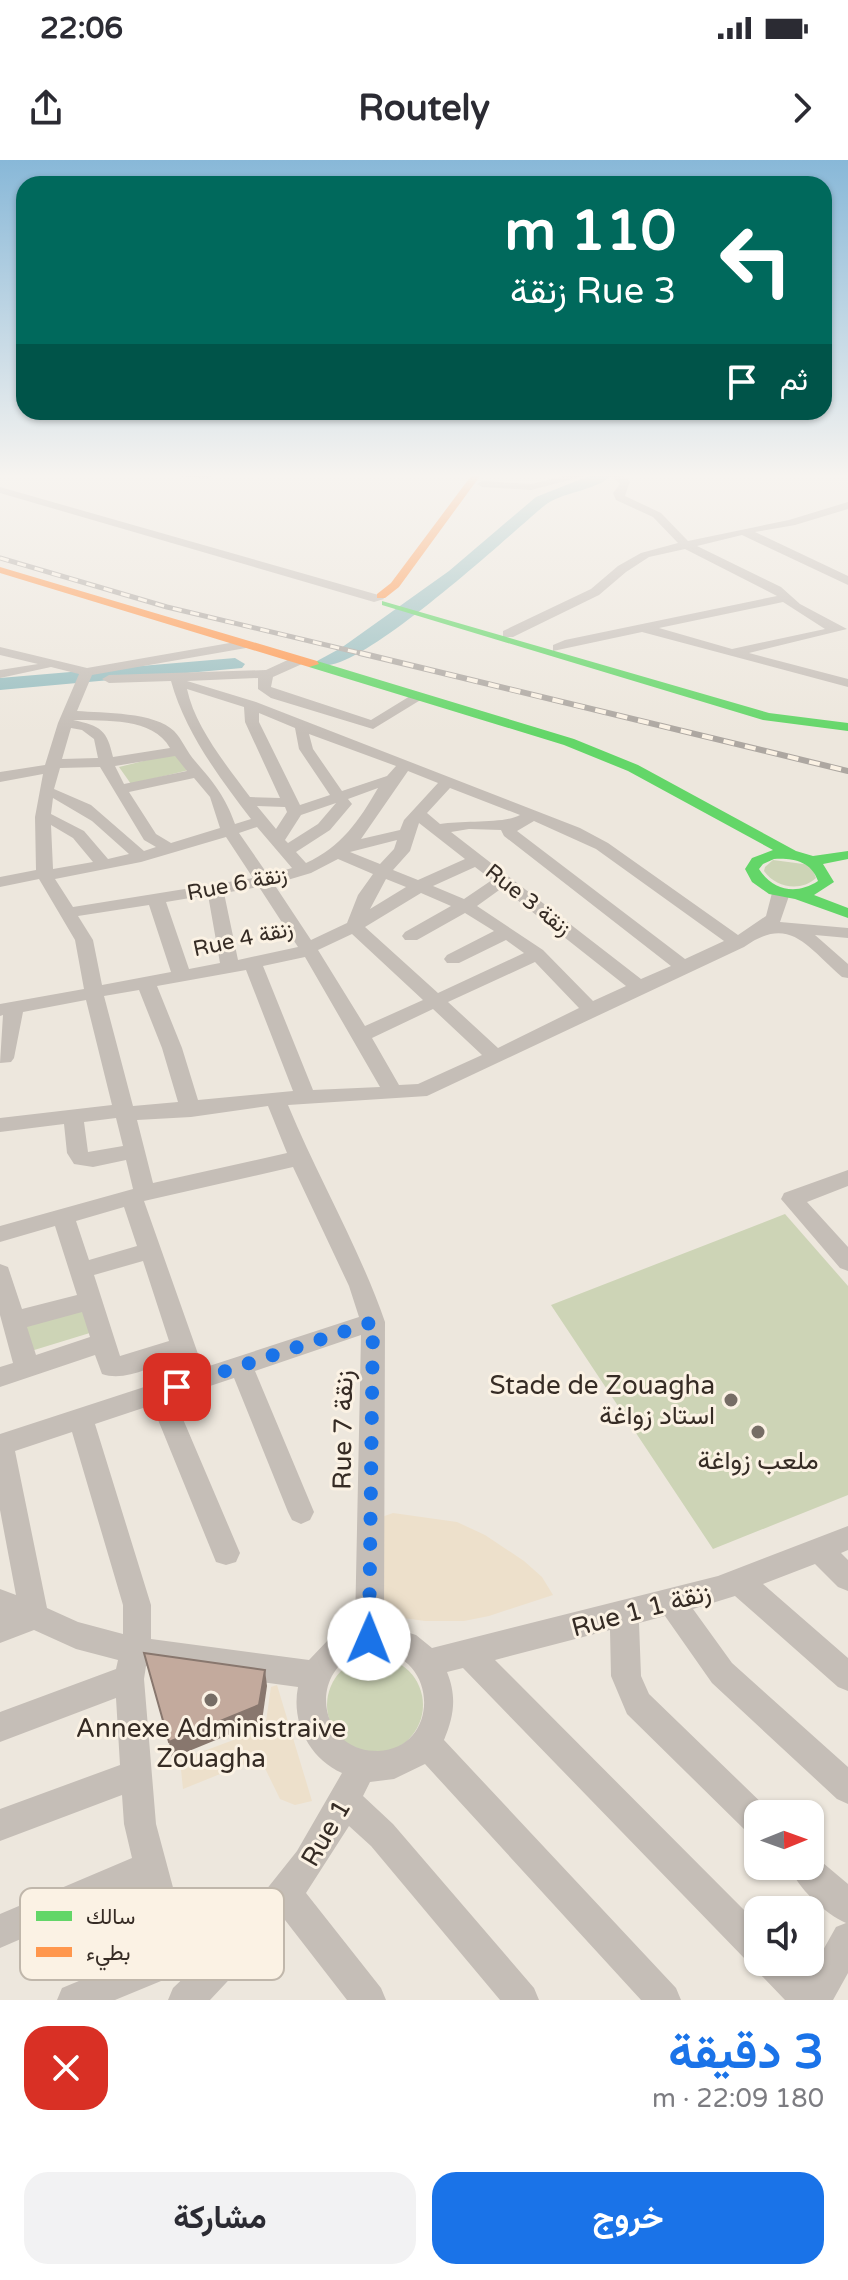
<!DOCTYPE html>
<html lang="ar">
<head>
<meta charset="utf-8">
<style>
	body { margin:0; font-family:"Varela Round",Vazirmatn,sans-serif; background:#f2f2f3; color:#2b2b33; direction:rtl; height:100vh; display:flex; flex-direction:column; font-size:30px; white-space:nowrap }
	* { box-sizing:border-box; margin:0 }
	p { font-size:26px; color:#7c7c81 }
	.icon { flex:none; width:44px; height:44px; fill:none; stroke:currentColor; stroke-width:2; stroke-linecap:round; stroke-linejoin:round }
	.map { position:relative; height:1840px; overflow:hidden; direction:ltr }
	.details { display:flex; flex-direction:column; background:#fff; flex:1 }
	.details>* { flex:none }
	.guide { position:absolute; left:16px; top:16px; width:816px; height:244px; border-radius:24px; box-shadow:0 2px 6px #0004; direction:rtl; background:#00695c; color:#fff; overflow:hidden }
	.needle { width:52px; rotate:89deg }
	.tools { position:absolute; left:744px; top:1640px; display:grid; gap:16px }
	.tools a { display:grid; place-items:center; width:80px; height:80px; border-radius:16px; background:#fff; box-shadow:0 2px 6px #0004; font-size:40px }
	.pin { position:absolute; display:grid; place-items:center; width:68px; height:68px; color:#fff; margin:-34px; border-radius:16px; box-shadow:0 4px 12px #0006 }
	.me { position:absolute; width:88px; margin:-44px; rotate:1deg; stroke-linejoin:round; filter:drop-shadow(0 0 6px #0008) }
	.turn { display:flex; align-items:center; gap:28px; height:168px; padding:0 24px; font-size:36px }
	.turn .icon { width:104px; height:104px; stroke-width:2.5 }
	.turn b { display:block; font-size:56px; line-height:68px }
	.then { display:flex; align-items:center; height:76px; padding:0 24px; background:#0003; gap:16px; font-size:30px }
	.round { display:grid; place-items:center; flex:none; width:84px; height:84px; border-radius:24px; background:#f2f2f3 }
	.head { display:flex; align-items:center; justify-content:space-between; height:136px; padding:0 24px }
	h1 { font-size:48px; font-weight:700; line-height:60px; color:#1a73e8 }
	.cta { display:flex; gap:16px; margin-top:auto; padding:16px 24px }
	.cta a { flex:1; height:92px; border-radius:24px; background:#1a73e8; color:#fff; font-size:32px; font-weight:700; line-height:92px; text-align:center }
	.cta a+a { background:#f2f2f3; color:#2b2b33 }
	.status { display:flex; justify-content:space-between; align-items:center; height:56px; padding:0 40px; background:#fff; direction:ltr }
	.status svg { height:22px; fill:currentColor }
	header { display:flex; justify-content:space-between; align-items:center; height:104px; padding:0 24px; background:#fff; font-size:36px; font-weight:700 }
	.map>svg:first-child { display:block }
	.green { fill:#cdd4b6 }
	.plaza { fill:#ede0cb }
	.lines { fill:none; stroke-linecap:round; stroke-linejoin:round }
	.river { fill:#98bec0; fill-rule:evenodd }
	.street { fill:#c5beb7; fill-rule:evenodd }
	.fast { fill:#63d668; fill-rule:evenodd }
	.slow { fill:#ff974d; fill-rule:evenodd }
	.rail-far1-casing { stroke:#ada7a1; stroke-width:5 }
	.rail-casing { stroke:#ada7a1; stroke-width:6 }
	.rail-far1 { stroke:#fbf2e4; stroke-width:3; stroke-dasharray:9; stroke-linecap:butt }
	.rail { stroke:#fbf2e4; stroke-width:4; stroke-dasharray:11; stroke-linecap:butt }
	.shaded-wall { fill:#88776e }
	.building { fill:#c3aa9d; stroke:#88776e; stroke-width:2 }
	.route { stroke:#1a73e8; stroke-width:14; stroke-dasharray:0 25.2 }
	.poi-dot { fill:#766d65; stroke:#fbf2e4; stroke-width:3 }
	.labels { text-anchor:middle; dominant-baseline:central; stroke-width:6; stroke-linejoin:round; paint-order:stroke }
	.street-label { font-size:22px; fill:#362c25; stroke:#fbf2e4 }
	.near-poi-label { font-size:26px; fill:#362c25; stroke:#fbf2e4 }
	.near-street-label { font-size:26px; fill:#362c25; stroke:#fbf2e4 }
	.key { fill:#fbf2e4; stroke:#c0b7ab; stroke-width:2 }
	.key-label { font-size:22px; fill:#362c25 }
</style>
</head>
<body>
<div class="status"><b>22:06</b><svg viewBox="0 0 49 12"><path d="M0 12V9h3v3zM5 12V6h3v6zM10 12V3h3v9zM15 12V0h3v12zM26 1h20v11H26zM47 4h2v5h-2z"/></svg></div>
<header><svg class="icon" aria-label="forward" viewBox="0 0 24 24"><path d="M9 5l7 7-7 7"/></svg>Routely<svg class="icon" aria-label="share" viewBox="0 0 24 24"><path d="M12 15V3M7 8l5-5 5 5M5 13v7h14v-7"/></svg></header>
<div class="map">
<svg width="848" height="1840" viewBox="0 0 848 1840">
	<rect width="100%" height="100%" fill="#ede7dd"/>
	<!-- green -->
	<path class="green" d="M176 593 189 610 131 624 119 607Z
		M773 700 811 705 816 718C801 732 776 728 764 711L765 707Z
		M785 1054 848 1126V1335L713 1389 551 1145Z
		M83 1135 93 1172 31 1191 21 1153Z
		M327 1545a48 48 0 1 1 96 0a48 48 0 1 1-96 0Z"/>
	<!-- plaza -->
	<path class="plaza" d="M393 1353 457 1362 485 1375 524 1401 542 1417 553 1435 489 1456 464 1461H425L389 1456 378 1446 379 1358Z
		M277 1525 312 1641 295 1645 280 1639 260 1598 183 1629 180 1600 265 1568 271 1527Z"/>
	<g class="lines">
		<!-- river -->
		<path class="river" d="M589 316H611C593 332 563 331 544 346 509 375 359 515 320 505L317 501 341 488 449 411 536 337Z
			M235 498 245 504 242 508 0 530V518Z"/>
		<!-- street -->
		<path class="street" d="M177 316H212L207 319Z
			M564 316H585L531 330 482 327 477 324 482 321 531 324Z
			M610 316H623L630 321 625 336 661 353 688 381 789 360 848 342V349L795 365 755 372 848 416V425L742 375 697 386 781 427 800 444 847 469 749 493 848 519V527L642 472 553 491V485L565 480 777 436 685 389 649 397 626 412 599 435 513 477H503V471L591 429 618 406 641 393 678 383 653 357 616 340 613 333 620 324ZM783 442 825 469 732 489 659 468Z
			M0 327 382 436 384 439 374 442 0 333Z
			M241 481 246 482V488L92 515 77 551C103 553 155 552 174 571 182 579 187 592 195 601 214 623 225 636 235 664L251 659C219 617 185 572 171 521L109 523 102 519 109 515 266 510 292 498H302V504L273 517 271 527 371 560 415 533 427 536 373 569 271 538 258 529V518L187 521 256 542 580 668 608 683 738 775 766 756 772 733 781 728 790 733 780 762 848 768V778L815 775 848 804V818L842 817C807 787 790 754 744 787L427 936 288 945C318 1018 359 1087 385 1162L384 1465 416 1475 432 1488 718 1416 848 1366V1390L841 1393 848 1400V1431L838 1427 815 1404 763 1424 848 1498V1531L838 1527 735 1436 693 1449 732 1503 848 1607V1644L837 1639 712 1523 665 1456 639 1463 641 1516 649 1534 769 1650 771 1654H758V1677L747 1672 627 1554 611 1516 610 1470 495 1500 758 1764V1802H796L809 1815 836 1767 846 1763C825 1754 797 1727 789 1706H810V1692L848 1724V1813L833 1840H785L760 1814 756 1804 746 1800 463 1508 447 1512C457 1537 454 1556 444 1580L676 1828 681 1840H641L425 1604 394 1619 370 1622 363 1636 393 1664 534 1828 539 1840H500L371 1686 349 1666 306 1733 381 1828 386 1840H347L285 1760 210 1840H168L173 1828 195 1807 115 1840H57L62 1828 156 1789 139 1728 0 1788V1754L132 1698 124 1664 122 1635 0 1681V1649L120 1605 116 1538 0 1582V1552L116 1509 118 1500 76 1489 34 1470 0 1483V1429L16 1435 0 1350V1274L181 1215 175 1198C153 1206 125 1222 102 1214L95 1195 0 1227V1207L13 1203 0 1155V1104L8 1107 22 1149 77 1135 55 1066 0 1082V1066L133 1029 126 1000 93 1007 74 1004 67 993 64 964 0 972V958L112 945 86 840 23 852 14 898 11 902 0 903 3 855 0 856V844L84 829 75 780 39 719 0 727V717L36 710 35 657 43 614 0 622V612L45 605 58 563 79 514 51 507 0 518V510L38 504 0 495V487L87 508ZM187 529 244 547 245 562 280 638 250 637C227 606 195 567 187 529ZM259 553 295 568 299 589 330 635 300 645 259 562ZM73 560C105 561 153 557 170 588L113 597C107 570 101 566 73 560ZM71 568 82 570 94 579 98 598 62 599ZM309 574 396 606 387 616 342 631 313 589ZM175 596 187 611 124 624 115 606ZM100 607 144 680 156 687 144 691 91 645 54 629 60 608ZM408 611 438 623 404 660 400 670 361 679ZM194 618 210 637 220 668 171 683 156 674 129 632ZM378 628C359 661 341 687 306 703L296 692 330 670 352 644 348 639ZM450 628 520 655C503 664 463 660 440 664L427 653ZM53 638 92 661 129 694 108 699 84 671 51 654ZM336 643 318 664 288 683 285 680 301 655ZM257 646 285 647 287 652 276 669ZM534 661 596 689 724 781 685 799 517 671ZM419 663 465 699 418 720 393 710 410 691ZM51 665 73 678 93 702 53 709ZM257 667 292 708 268 715 239 673ZM469 669 501 670 504 676 671 806 641 819 451 672ZM226 677 253 718 73 747 55 719 141 702ZM397 680 394 689 380 704 350 692ZM338 699 373 714 358 735 347 763 311 780 274 724 311 713ZM475 707 492 720 464 739 433 726ZM386 719 406 727 370 749ZM259 727 298 787 238 800 224 733ZM502 728 626 826 593 841 543 790 477 746ZM421 733 451 746 405 772 402 776 405 780H417L465 753 494 771 447 795 444 799 447 803H459L506 780 524 793 438 833 365 767ZM208 735 220 803 189 809 166 742ZM149 745 171 812 102 825 93 780 78 756ZM352 774 423 840 365 866 318 790ZM305 797 380 927 313 930 263 806ZM535 802 579 848 498 888 448 842ZM246 810 293 931 198 940 182 888 157 826ZM139 830 162 888 178 942 133 946 104 836ZM433 849 482 895 418 924 399 925 372 878ZM268 946 287 993 153 1023 137 960 191 957ZM116 958 123 986 88 992 84 962ZM293 1007 349 1126 359 1157 203 1208 144 1041ZM124 1047 137 1086 89 1100 76 1061ZM143 1101 169 1181 120 1196 94 1115ZM82 1152 90 1177 36 1195 27 1167ZM361 1175 355 1467 329 1479 309 1500 151 1479V1445L95 1264 152 1245 216 1402 226 1405 236 1402 240 1393 174 1238 234 1218 288 1352 292 1360 301 1364 310 1360 314 1352 255 1211ZM72 1272 123 1445V1474L78 1462 47 1448 15 1291ZM375 1491C439 1494 441 1588 378 1591 365 1591 354 1588 344 1580 316 1556 321 1508 357 1494 363 1492 369 1493 375 1491ZM146 1506 298 1527C291 1562 309 1598 342 1613L297 1691 250 1750 186 1776 156 1664 144 1519Z
			M848 1010V1026L807 1042 848 1087V1111L840 1108 781 1039 784 1033Z"/>
		<!-- fast -->
		<path class="fast" d="M382 441 769 553 848 563V571L763 560 382 445Z
			M309 501H317L574 579 638 605 796 691 813 696 848 691V699L823 704 834 722 814 735 848 748V758L795 739 769 734 752 722 745 709 752 698 773 690 628 611 564 585 309 507ZM774 699C793 698 811 701 818 721 797 735 773 731 759 709L763 704Z"/>
		<!-- slow -->
		<path class="slow" d="M471 316H480L399 427 385 438H377V434L391 423Z
			M0 407 317 501 319 504 309 507 0 413Z"/>
		<!-- rail-far1 casing -->
		<g class="rail-far1-casing">
			<path id="rail-far1" d="M0 398 167 447 368 495"/>
		</g>
		<!-- rail casing -->
		<g class="rail-casing">
			<path id="rail" d="M360 493 848 611"/>
		</g>
		<!-- rail-far1 -->
		<use href="#rail-far1" class="rail-far1"/>
		<!-- rail -->
		<use href="#rail" class="rail"/>
	</g>
	<!-- shaded-wall -->
	<path class="shaded-wall" d="M265 1510 267 1526 262 1561 172 1598 169 1582Z"/>
	<!-- building -->
	<path class="building" d="M144 1493 265 1510 259 1545 169 1582Z"/>
	<!-- sky -->
	<linearGradient id="sky" x2="0" y2="1"><stop stop-color="#88b8d8"/><stop offset="0.55" stop-color="#f7f4f0"/><stop offset="1" stop-color="#f7f4f0" stop-opacity="0"/></linearGradient>
	<rect width="848" height="574" fill="url(#sky)"/>
	<g class="lines">
		<!-- route -->
		<path class="route" d="M177 1227 373 1162 369 1479"/>
	</g>
	<!-- markers -->
	<g class="poi-dot">
		<circle cx="731" cy="1240" r="8"/>
		<circle cx="758" cy="1272" r="8"/>
		<circle cx="211" cy="1540" r="8"/>
	</g>
	<g class="labels">
		<!-- street labels -->
		<g class="street-label">
			<text transform="translate(237 724) rotate(-11)">Rue 6 زنقة</text>
			<text transform="translate(528 740) rotate(38)">Rue 3 زنقة</text>
			<text transform="translate(243 779) rotate(-12)">Rue 4 زنقة</text>
		</g>
		<!-- near-poi labels -->
		<g class="near-poi-label">
			<text x="715" y="1225" text-anchor="end">Stade de Zouagha<tspan x="715" dy="30">استاد زواغة</tspan></text>
			<text x="758" y="1300">ملعب زواغة</text>
			<text x="211" y="1568">Annexe Administraive<tspan x="211" dy="30">Zouagha</tspan></text>
		</g>
		<!-- near-street labels -->
		<g class="near-street-label">
			<text transform="translate(343 1270) rotate(-89)">Rue 7 زنقة</text>
			<text transform="translate(641 1450) rotate(-15)">Rue 1 زنقة 1</text>
			<text transform="translate(326 1673) rotate(-60)">Rue 1</text>
		</g>
	</g>
	<!-- legend -->
	<rect x="20" y="1728" width="264" height="92" rx="12" class="key"/>
	<rect x="36" y="1751" width="36" height="10" fill="#63d668"/>
	<rect x="36" y="1787" width="36" height="10" fill="#ff974d"/>
	<g class="key-label">
		<text x="86" y="1764">سالك</text>
		<text x="86" y="1800">بطيء</text>
	</g>
</svg>
<div class="tools">
<a><svg class="needle" viewBox="-14 -14 28 28"><path d="M0-13l5 13h-10z" fill="#e53935"/><path d="M0 13l5-13h-10z" fill="#7c7c81"/></svg></a>
<a><svg class="icon" aria-label="sound" viewBox="0 0 24 24"><path d="M4 9h4l5-4v14l-5-4H4zM17 9q2 3 0 6"/></svg></a>
</div>
<div class="pin" style="left:177px;top:1227px;background:#d93025"><svg class="icon" aria-label="arrive" viewBox="0 0 24 24"><path d="M6 21V4h12l-3 4 3 4H6"/></svg></div>
<svg class="me" style="left:369px;top:1479px" viewBox="-20 -20 40 40"><circle r="19" fill="#fff"/><path d="M0-13L10 11 0 6-10 11z" fill="#1a73e8"/></svg>
<div class="guide">
<div class="turn"><svg class="icon" aria-label="left" viewBox="0 0 24 24"><path d="M17 20v-9H6M10 6l-5 5 5 5"/></svg><div><b>110 m</b>Rue 3 زنقة</div></div>
<div class="then">ثم<svg class="icon" aria-label="arrive" viewBox="0 0 24 24"><path d="M6 21V4h12l-3 4 3 4H6"/></svg></div>
</div>
</div>
<section class="details">
<div class="head"><div><h1>3 دقيقة</h1><p>180 m · 22:09</p></div><a class="round" style="background:#d93025;color:#fff"><svg class="icon" aria-label="close" viewBox="0 0 24 24"><path d="M6 6l12 12M18 6L6 18"/></svg></a></div>
<div class="cta"><a>خروج</a><a>مشاركة</a></div>
</section>
</body>
</html>
